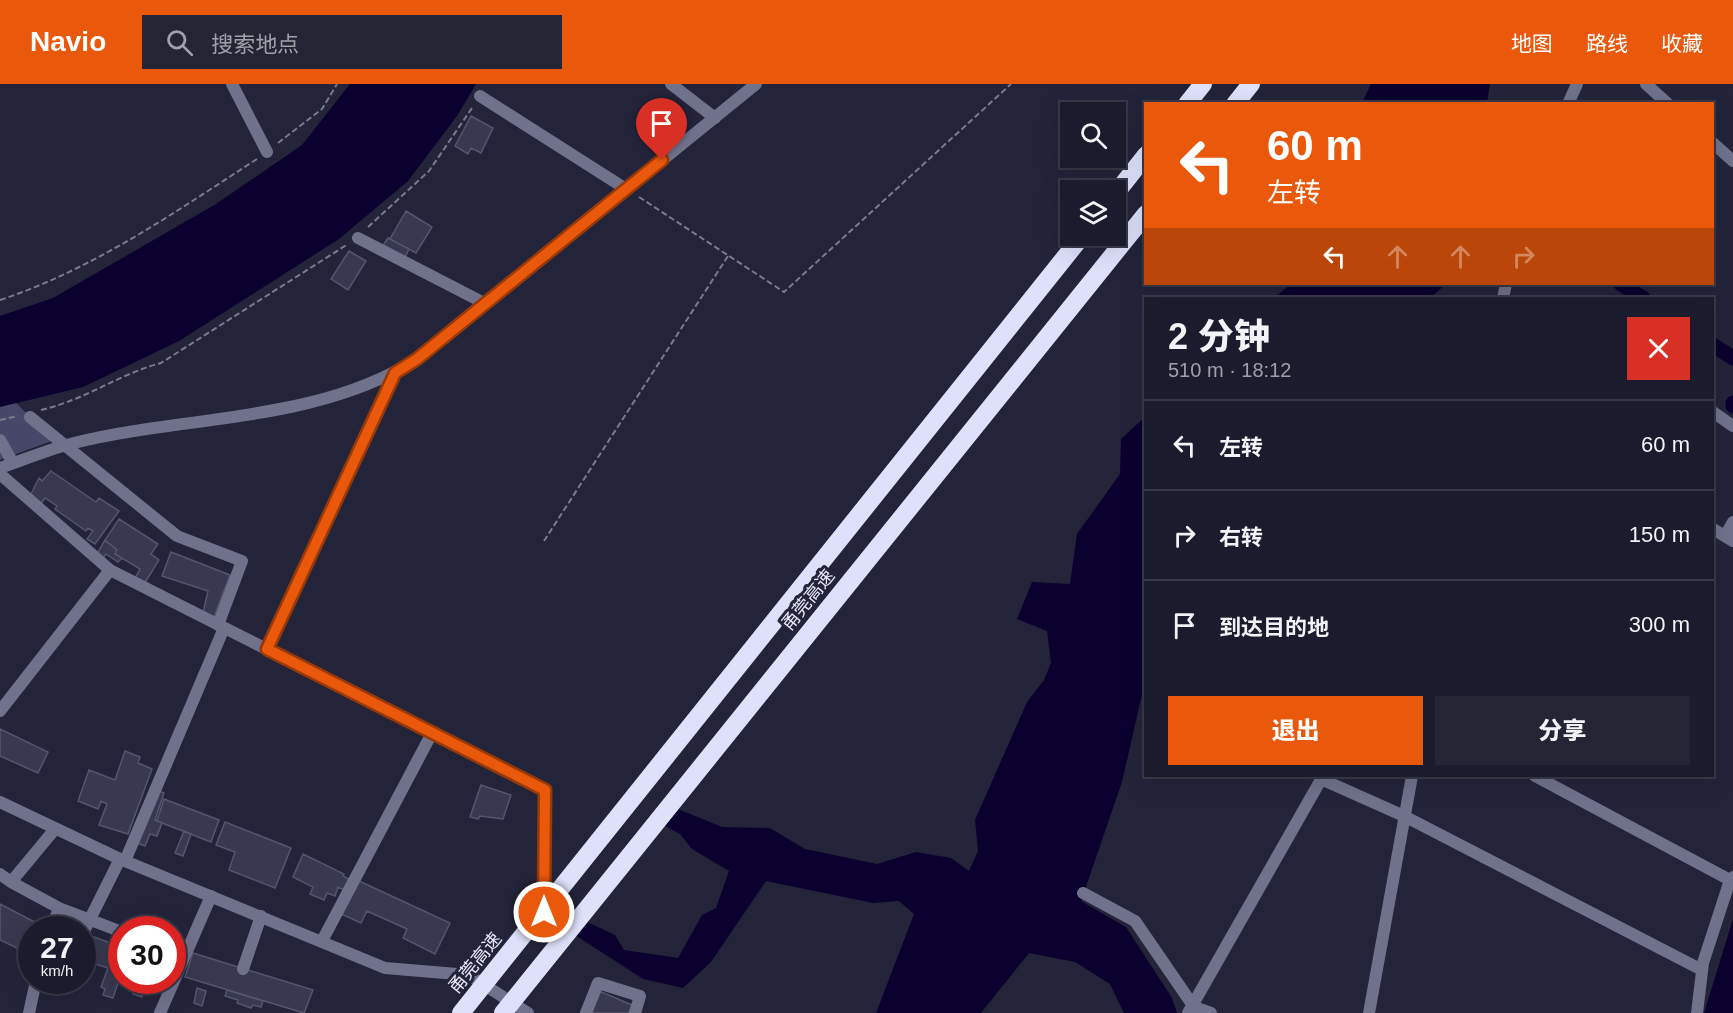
<!DOCTYPE html>
<html lang="zh">
<head>
<meta charset="utf-8">
<style>
	body { margin:0; font-family:Arial,"Noto Sans SC",sans-serif; background:#232434; color:#f1f3f6; height:100vh; display:flex; flex-direction:column; font-size:22px; white-space:nowrap }
	* { box-sizing:border-box; margin:0 }
	p { font-size:20px; color:#9fa1a9 }
	.icon { flex:none; width:33px; height:33px; fill:none; stroke:currentColor; stroke-width:2; stroke-linecap:round; stroke-linejoin:round }
	.map { position:relative; flex:1; overflow:hidden }
	.drawer { position:absolute; left:1144px; top:213px; width:570px; height:480px; display:flex; flex-direction:column; background:#1a1b2c; border-radius:0px; box-shadow:0 6px 24px #0002,0 0 0 2px #383948 }
	.drawer>* { flex:none }
	.hud { position:absolute; left:1144px; top:18px; width:570px; height:183px; border-radius:0px; box-shadow:0 6px 24px #0002,0 0 0 2px #383948; background:#ea580c; color:#fff; overflow:hidden }
	.fabs { position:absolute; left:1060px; top:18px; display:grid; gap:12px }
	.fabs a { display:grid; place-items:center; width:66px; height:66px; border-radius:0px; background:#1a1b2c; box-shadow:0 6px 24px #0002,0 0 0 2px #383948; font-size:30px }
	.speed { position:absolute; left:18px; top:832px; display:flex; gap:12px; font-size:30px; font-weight:700; text-align:center }
	.speed>* { display:grid; place-content:center; width:78px; height:78px; border-radius:50%; background:#1a1b2c; box-shadow:0 6px 24px #0002,0 0 0 2px #383948; line-height:1 }
	.speed small { font-size:15px; font-weight:400 }
	.speed .limit { border:9px solid #d22; background:#fff; color:#111 }
	.pin { position:absolute; display:grid; place-items:center; width:51px; height:51px; color:#fff; margin:-62px -26px; border-radius:50% 50% 50% 0; rotate:-45deg; box-shadow:0 0 6px #0007 }
	.pin .icon { rotate:45deg }
	.me { position:absolute; width:66px; margin:-33px; rotate:0deg; stroke-linejoin:round; filter:drop-shadow(0 0 4px #0008) }
	.turn { display:flex; align-items:center; gap:21px; height:126px; padding:0 24px; font-size:27px }
	.turn .icon { width:78px; height:78px; stroke-width:2.5 }
	.turn b { display:block; font-size:42px; line-height:51px }
	.lanes { display:flex; align-items:center; height:57px; padding:0 24px; background:#0003; justify-content:center; gap:30px; direction:ltr }
	.lanes .off { opacity:.35 }
	.round { display:grid; place-items:center; flex:none; width:63px; height:63px; border-radius:0px; background:#232434 }
	.overview { display:flex; align-items:center; justify-content:space-between; height:102px; padding:0 24px }
	h1 { font-size:36px; font-weight:800; line-height:45px }
	.primary-button { display:flex; gap:12px; margin-top:auto; padding:12px 24px }
	.primary-button a { flex:1; height:69px; border-radius:0px; background:#ea580c; color:#fff; font-size:24px; font-weight:800; line-height:69px; text-align:center }
	.primary-button a+a { background:#232434; color:#f1f3f6 }
	ul { padding:0; list-style:none }
	li { display:flex; align-items:center; gap:18px; height:90px; padding:0 24px; border-top:2px solid #383948 }
	li div { flex:1 }
	li b { display:block; font-size:22px }
	li em { font-style:normal }
	header { display:flex; align-items:center; gap:36px; box-sizing:border-box; height:84px; padding:0 30px; background:#ea580c; color:#fff }
	header strong { font-size:28px }
	nav { display:flex; gap:33px; margin-inline-start:auto; font-size:21px }
	.search { width:420px; height:54px; background:#232434; display:flex; align-items:center; gap:15px; box-sizing:border-box; padding:0 21px; border-radius:0px; color:#9fa1a9; font-size:22px }
	.map>svg:first-child { display:block }
	.green { fill:#474869 }
	.water { fill:#0a012e }
	.lines { fill:none; stroke-linecap:round; stroke-linejoin:round }
	.canal { stroke:#0a012e; stroke-width:15 }
	.building { fill:#383950; stroke:#54556e; stroke-width:1.5 }
	.path { stroke:#787a8d; stroke-width:2; stroke-dasharray:6 3; stroke-linecap:butt }
	.minor { stroke:#70728c; stroke-width:12 }
	.tertiary { stroke:#70728c; stroke-width:12 }
	.motorway { stroke:#dfe1fb; stroke-width:18 }
	.motorway-bridge { stroke:#dfe1fb; stroke-width:18 }
	.route-casing { stroke:#983908; stroke-width:15 }
	.route { stroke:#ea580c; stroke-width:10 }
	.labels { text-anchor:middle; dominant-baseline:central; stroke-width:6; stroke-linejoin:round; paint-order:stroke }
	.street-label { font-size:18px; fill:#e9ebfa; stroke:#23243a }
</style>
</head>
<body>
<header>
<strong>Navio</strong>
<div class="search"><svg class="icon" aria-label="search" viewBox="0 0 24 24"><circle cx="10" cy="10" r="6"/><path d="M15 15l6 6"/></svg>搜索地点</div>
<nav><a>地图</a><a>路线</a><a>收藏</a></nav>
</header>
<div class="map">
<svg width="1733" height="929" viewBox="0 0 1733 929">
	<rect width="100%" height="100%" fill="#23243a"/>
	<!-- green -->
	<path class="green" d="M15 318 54 356 0 376V323Z"/>
	<!-- water -->
	<path class="water" d="M350 0H476L457 32 408 97 339 155 179 257 83 303 0 323V232L53 214 216 120 302 61Z
		M1371 0H1490L1487 19H1362Z
		M1291 200H1446L1430 214H1274Z
		M1146 332V593L1122 698 1081 817 1126 843 1172 914 1177 929H1124L1110 900 1075 878 1029 869 981 929H876L914 830 899 817 873 819 766 797 711 878 683 904 643 895 569 847 579 834 615 851 624 866 678 874 702 831 716 824 729 787 692 765 680 750 656 737 673 723 722 743 770 744 805 765 877 780 916 768 951 774 969 787 978 767 975 736 1027 618 1044 596 1051 579 1047 547 1017 535 1032 498 1070 500 1077 450 1120 390 1121 355Z
		M1733 835V929H1704Z"/>
	<g class="lines">
		<!-- canal -->
		<path class="canal" d="M1621 200 1643 214
			M1713 261 1733 274
			M1733 319V322"/>
	</g>
	<!-- building -->
	<path class="building" d="M471 32 493 44 481 69 471 64 468 70 455 62Z
		M406 127 432 143 416 169 390 155Z
		M388 154 409 165 404 175 382 163Z
		M349 167 366 177 348 206 331 195Z
		M51 387 96 418 99 414 119 427 95 460 87 455 93 447 88 444 86 447 55 425 57 422 45 414 39 422 29 414 39 394 42 397Z
		M119 435 158 460 151 470 159 476 143 502 134 496 140 485 115 470 117 466 105 456Z
		M105 456 117 466 115 470 122 474 118 478 106 470 103 474 97 470Z
		M171 468 230 491 212 538 202 533 208 507 162 492Z
		M0 645 48 668 38 689 0 672Z
		M125 667 140 673 138 679 152 685 128 750 99 741 107 720 101 717 98 725 78 717 89 686 115 696Z
		M481 701 511 711 503 735 480 732 478 735 470 733Z
		M156 706 164 709 155 736 162 739 157 752 150 750 145 762 137 759Z
		M164 715 219 736 211 758 157 737Z
		M225 738 291 764 275 804 229 786 235 768 216 761Z
		M184 747 191 750 183 772 175 769Z
		M303 770 344 790 343 792 349 795 344 806 338 803 335 812 327 809 324 816 310 810 313 803 293 793Z
		M357 796 450 839 435 870 403 854 407 845 367 827 361 839 341 830Z
		M0 820 48 845 32 846V861L27 869 0 856Z
		M59 834 83 844 82 846H55Z
		M83 849 116 861 118 856 122 857V896H119L113 914 103 911 105 905 101 903 108 884 95 880 92 889 82 886Z
		M193 869 313 906 304 929 185 893Z
		M138 897H163L161 902 147 898 142 913 133 910Z
		M197 904 206 907 202 922 194 919Z
		M227 906 263 917 261 923 253 921 251 924 237 919 238 916 225 912Z
		M599 907 632 921 629 929H591Z"/>
	<g class="lines">
		<!-- path -->
		<path class="path" d="M278 59 322 25 337 0
			M639 113 784 208 1011 0
			M368 143 429 87 472 24
			M0 216C94 185 175 128 257 75
			M41 326C85 316 119 290 161 279L348 160
			M0 336 18 332
			M544 457 728 172"/>
		<!-- minor -->
		<path class="minor" d="M232 0 267 68
			M1646 0 1668 20
			M480 12 626 105
			M1568 20 1577 0
			M1713 59 1733 77
			M358 154 486 220
			M1503 214 1506 200
			M1713 328 1733 342
			M30 333 177 452 242 477 218 541
			M0 356 13 379
			M0 390 110 486 545 706 544 827
			M1713 445 1733 457
			M1725 452 1733 438
			M267 565 395 289
			M0 627 110 486
			M1535 692 1730 796 1733 793
			M1321 695 1404 732 1702 886
			M125 777 224 544
			M0 790 11 798
			M1083 809 1135 837 1194 923 1195 929
			M59 824 122 848
			M51 846 59 824 11 798 55 745
			M83 849 120 775
			M322 857 432 649
			M172 869 184 874
			M243 885 261 832
			M1194 923 1211 929
			M29 929 36 897
			M160 929 211 812
			M586 929 598 899 640 912 635 929
			M1188 929 1323 692
			M1369 929 1412 692
			M1697 929 1703 879 1730 796"/>
		<!-- tertiary -->
		<path class="tertiary" d="M671 0 715 34
			M0 384C24 376 49 365 74 359 186 331 316 339 417 275L756 0
			M0 718 120 775 385 884 469 891 528 929"/>
		<!-- motorway -->
		<path class="motorway" d="M1187 20 1203 0
			M1235 20 1251 0
			M1116 109 1146 71"/>
		<!-- motorway-bridge -->
		<path class="motorway-bridge" d="M461 929 1082 152
			M503 929 1146 130"/>
	</g>
	<g class="lines">
		<!-- route casing -->
		<g class="route-casing">
			<path id="route" d="M544 828 545 706 267 565 395 289 417 275 662 76"/>
		</g>
		<!-- route -->
		<use href="#route" class="route"/>
	</g>
	<g class="labels">
		<!-- street labels -->
		<g class="street-label">
			<text transform="translate(808 516) rotate(-51)">甬莞高速</text>
			<text transform="translate(475 879) rotate(-51)">甬莞高速</text>
		</g>
	</g>
</svg>
<div class="fabs">
<a><svg class="icon" aria-label="search" viewBox="0 0 24 24"><circle cx="10" cy="10" r="6"/><path d="M15 15l6 6"/></svg></a>
<a><svg class="icon" aria-label="layers" viewBox="0 0 24 24"><path d="M12 4l9 5-9 5-9-5zM3 14l9 5 9-5"/></svg></a>
</div>
<div class="speed"><div>27<small>km/h</small></div><div class="limit">30</div></div>
<div class="pin" style="left:662px;top:76px;background:#d93025"><svg class="icon" aria-label="arrive" viewBox="0 0 24 24"><path d="M6 21V4h12l-3 4 3 4H6"/></svg></div>
<svg class="me" style="left:544px;top:828px" viewBox="-20 -20 40 40"><circle r="17" fill="#ea580c" stroke="#fff" stroke-width="3"/><path d="M0-11L8 9 0 5-8 9z" fill="#fff"/></svg>
<div class="hud">
<div class="turn"><svg class="icon" aria-label="left" viewBox="0 0 24 24"><path d="M17 20v-9H6M10 6l-5 5 5 5"/></svg><div><b>60 m</b>左转</div></div>
<div class="lanes"><svg class="icon" aria-label="left" viewBox="0 0 24 24"><path d="M17 20v-9H6M10 6l-5 5 5 5"/></svg><svg class="icon off" aria-label="ahead" viewBox="0 0 24 24"><path d="M12 20V5M6 11l6-6 6 6"/></svg><svg class="icon off" aria-label="ahead" viewBox="0 0 24 24"><path d="M12 20V5M6 11l6-6 6 6"/></svg><svg class="icon off" aria-label="right" viewBox="0 0 24 24"><path d="M7 20v-9h11M14 6l5 5-5 5"/></svg></div>
</div>
<section class="drawer">
<div class="overview"><div><h1>2 分钟</h1><p>510 m · 18:12</p></div><a class="round" style="background:#d93025;color:#fff"><svg class="icon" aria-label="close" viewBox="0 0 24 24"><path d="M6 6l12 12M18 6L6 18"/></svg></a></div>
<ul>
<li><svg class="icon" aria-label="left" viewBox="0 0 24 24"><path d="M17 20v-9H6M10 6l-5 5 5 5"/></svg><div><b>左转</b></div><em>60 m</em></li>
<li><svg class="icon" aria-label="right" viewBox="0 0 24 24"><path d="M7 20v-9h11M14 6l5 5-5 5"/></svg><div><b>右转</b></div><em>150 m</em></li>
<li><svg class="icon" aria-label="arrive" viewBox="0 0 24 24"><path d="M6 21V4h12l-3 4 3 4H6"/></svg><div><b>到达目的地</b></div><em>300 m</em></li>
</ul>
<div class="primary-button"><a>退出</a><a>分享</a></div>
</section>
</div>
</body>
</html>
